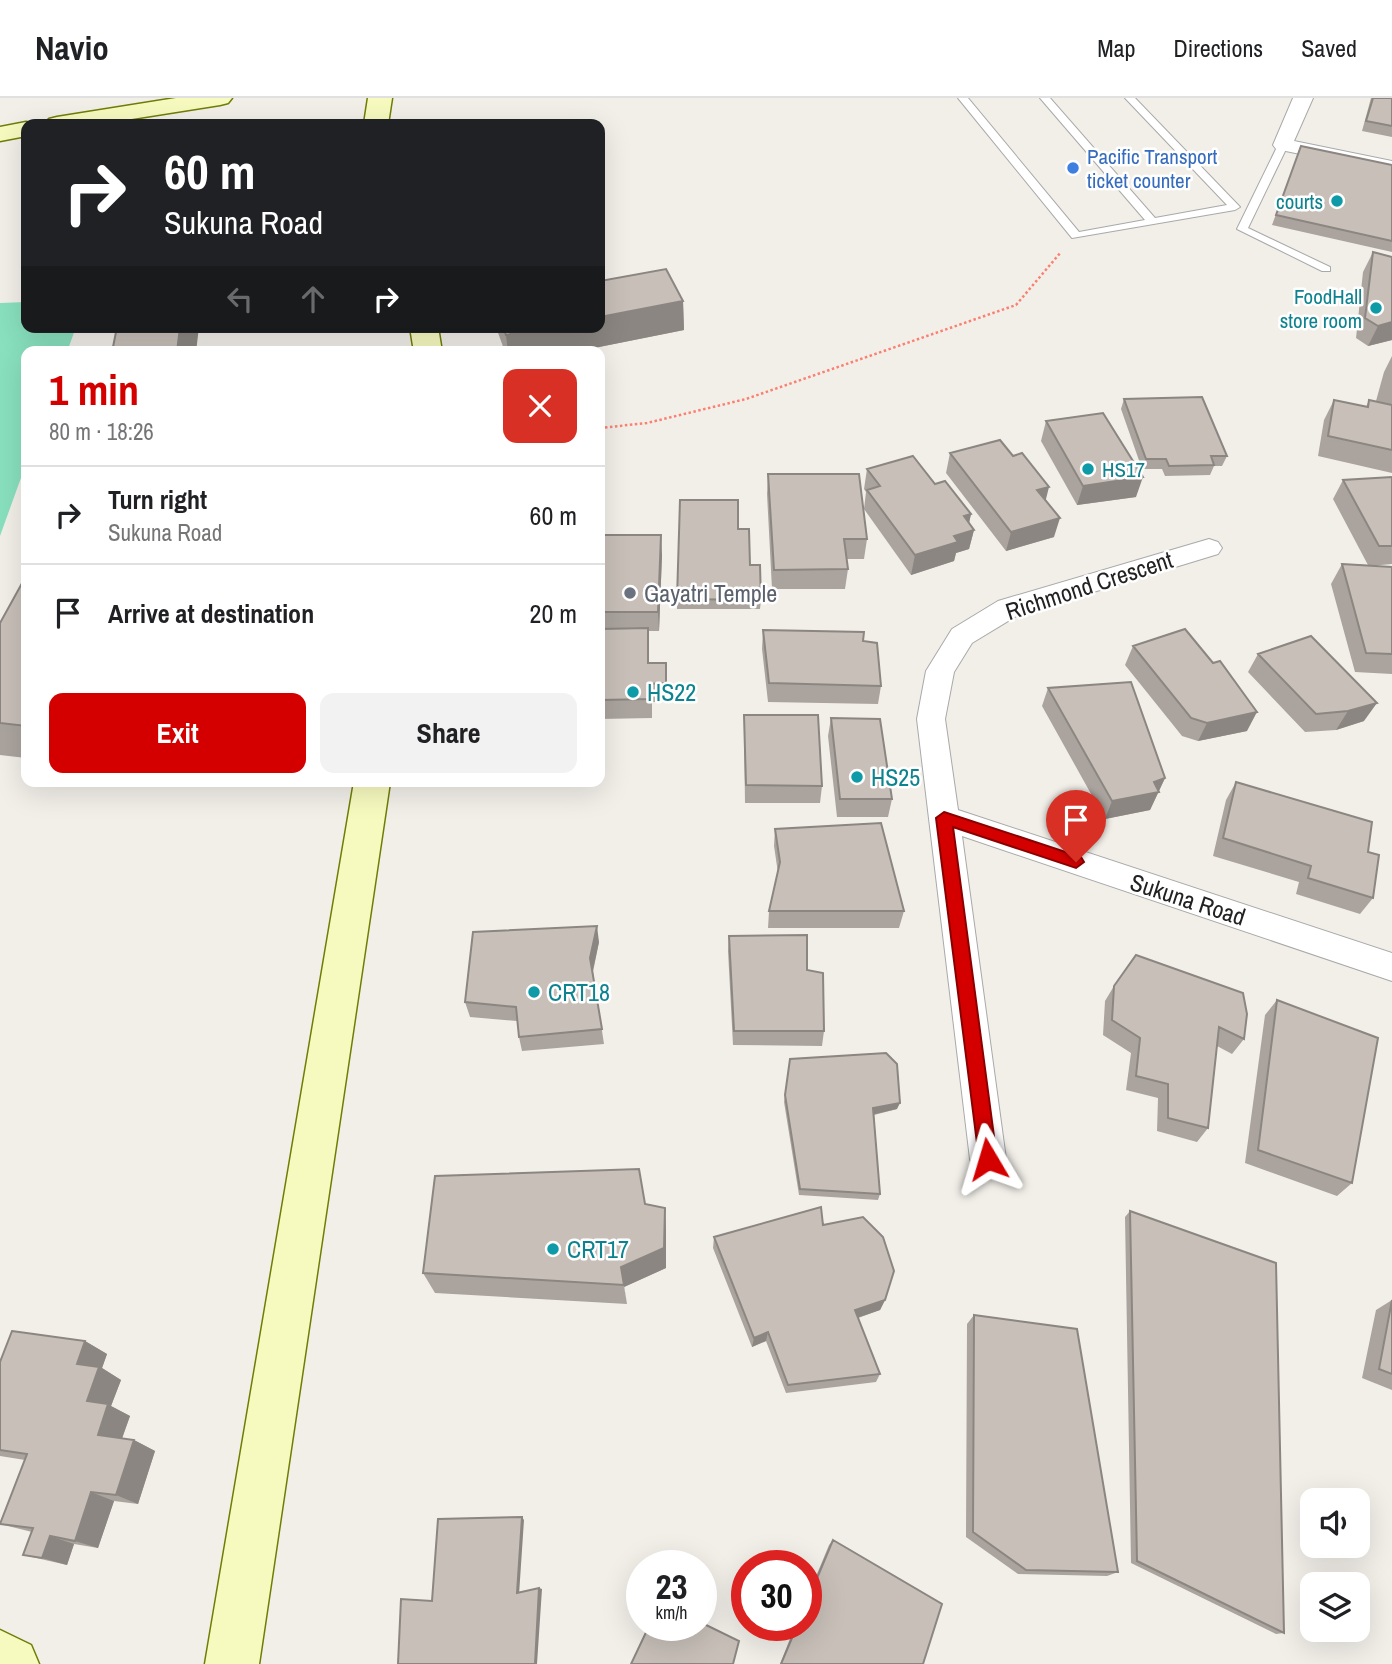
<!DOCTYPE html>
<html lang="en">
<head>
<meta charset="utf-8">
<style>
	body { margin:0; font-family:"Archivo Narrow",sans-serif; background:#f2f2f2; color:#202124; height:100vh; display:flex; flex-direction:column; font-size:26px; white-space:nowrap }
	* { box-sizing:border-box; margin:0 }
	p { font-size:23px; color:#757577 }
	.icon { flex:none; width:38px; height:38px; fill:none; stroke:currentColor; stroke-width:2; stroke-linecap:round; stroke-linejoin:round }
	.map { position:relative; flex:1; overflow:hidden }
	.sheet { position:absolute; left:21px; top:248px; width:584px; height:441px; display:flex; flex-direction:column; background:#fff; border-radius:14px; box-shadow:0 7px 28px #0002 }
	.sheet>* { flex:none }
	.top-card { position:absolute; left:21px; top:21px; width:584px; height:214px; border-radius:14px; box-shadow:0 7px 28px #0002; background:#202124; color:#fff; overflow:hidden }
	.controls { position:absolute; left:1300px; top:1390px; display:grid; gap:14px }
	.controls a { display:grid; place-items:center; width:70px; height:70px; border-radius:14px; background:#fff; box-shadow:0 7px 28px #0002; font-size:35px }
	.speed { position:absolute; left:626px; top:1452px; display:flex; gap:14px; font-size:35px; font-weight:700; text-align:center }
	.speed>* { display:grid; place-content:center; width:91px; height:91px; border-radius:50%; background:#fff; box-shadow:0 7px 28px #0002; line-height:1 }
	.speed small { font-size:18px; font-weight:400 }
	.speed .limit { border:10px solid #d22; background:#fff; color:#111 }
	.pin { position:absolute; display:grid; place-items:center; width:60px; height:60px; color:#fff; margin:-72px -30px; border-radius:50% 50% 50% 0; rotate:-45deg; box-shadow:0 0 7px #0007 }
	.pin .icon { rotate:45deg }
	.me { position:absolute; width:77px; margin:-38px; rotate:353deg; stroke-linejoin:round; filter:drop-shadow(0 0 5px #0008) }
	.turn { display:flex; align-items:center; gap:24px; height:147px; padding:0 28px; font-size:32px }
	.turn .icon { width:91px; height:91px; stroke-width:2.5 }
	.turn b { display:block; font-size:49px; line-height:60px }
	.lanes { display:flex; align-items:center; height:66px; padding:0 28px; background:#0003; justify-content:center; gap:35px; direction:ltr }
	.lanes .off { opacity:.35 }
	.round { display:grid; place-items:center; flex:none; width:74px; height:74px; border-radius:14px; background:#f2f2f2 }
	.overview { display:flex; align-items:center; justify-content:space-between; height:119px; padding:0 28px }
	h1 { font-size:42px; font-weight:800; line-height:52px; color:#d40000 }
	.cta { display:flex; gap:14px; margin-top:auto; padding:14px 28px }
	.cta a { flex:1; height:80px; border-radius:14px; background:#d40000; color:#fff; font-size:28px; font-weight:800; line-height:80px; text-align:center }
	.cta a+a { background:#f2f2f2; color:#202124 }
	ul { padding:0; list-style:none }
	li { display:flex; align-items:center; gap:21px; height:98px; padding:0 28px; border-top:2px solid #e0e0e0 }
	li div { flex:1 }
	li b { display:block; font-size:26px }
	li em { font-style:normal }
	header { display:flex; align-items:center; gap:42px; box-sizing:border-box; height:98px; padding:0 35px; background:#fff; border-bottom:2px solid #e0e0e0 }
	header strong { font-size:33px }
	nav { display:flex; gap:38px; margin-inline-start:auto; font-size:24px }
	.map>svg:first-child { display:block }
	.pitch { fill:#88e0be }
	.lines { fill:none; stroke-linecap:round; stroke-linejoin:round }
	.lane-casing { stroke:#a9a9a9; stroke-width:2 }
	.street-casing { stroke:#a9a9a9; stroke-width:2 }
	.secondary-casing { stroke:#707d05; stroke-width:3 }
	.path { stroke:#fa8072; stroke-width:2.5; stroke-dasharray:2.5 2.5; stroke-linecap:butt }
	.lane { fill:#fff; fill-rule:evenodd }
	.street { fill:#fff; fill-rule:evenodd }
	.secondary { fill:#f7fabf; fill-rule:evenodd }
	.wall { fill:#aba49e }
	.shaded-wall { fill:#8b8681 }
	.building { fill:#c7bfb8; stroke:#8b8681; stroke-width:2 }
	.route { fill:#d40000; stroke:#8a0000; stroke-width:2 }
	.shop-dot { fill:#3f7fe0; stroke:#fff; stroke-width:2.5 }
	.culture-dot { fill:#0f9aa8; stroke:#fff; stroke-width:2.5 }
	.worship-dot { fill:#6b7280; stroke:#fff; stroke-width:2.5 }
	.labels { text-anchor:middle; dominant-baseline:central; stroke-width:5; stroke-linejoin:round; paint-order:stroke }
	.far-shop-label { font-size:21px; fill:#366cbe; stroke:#fff; text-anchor:start }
	.far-culture-label { font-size:21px; fill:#0d838f; stroke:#fff; text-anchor:end }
	.street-label { font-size:24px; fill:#222; stroke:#fff }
	.worship-label { font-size:24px; fill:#5b616d; stroke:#fff; text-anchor:start }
	.culture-label { font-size:24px; fill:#0d838f; stroke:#fff; text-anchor:start }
</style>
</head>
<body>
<header>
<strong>Navio</strong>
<nav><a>Map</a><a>Directions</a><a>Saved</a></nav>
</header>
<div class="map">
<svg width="1392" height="1566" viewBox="0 0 1392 1566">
	<rect width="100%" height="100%" fill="#f2efe9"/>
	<!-- pitch -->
	<path class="pitch" d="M26 204V229H76L67 254H26V366L0 438V205Z"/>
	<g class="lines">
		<!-- lane casing -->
		<g class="lane-casing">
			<path id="lane" d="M958 0H968L1079 134 1145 122 1040 0H1050L1155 120 1227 107 1125 0H1135L1240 109 1235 112 1072 140Z
				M1283 44 1288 47 1248 130 1330 169V173H1322L1237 131 1278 47Z"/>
		</g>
		<!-- street casing -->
		<g class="street-casing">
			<path id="street" d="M1293 0H1313L1294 43 1392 63V75L1276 51 1273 47Z
				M1209 441 1218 444 1222 450 1218 456 1018 517 972 545 954 574 945 621 958 712 1392 855V883L962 738 1006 1061 1001 1073 988 1078 975 1073 970 1061 917 621 926 573 952 531 998 503Z"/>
		</g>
		<!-- secondary casing -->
		<g class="secondary-casing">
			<path id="secondary" d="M176 0H232L228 5 220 7 100 26H45L49 21 57 19Z
				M368 0H392L388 26H364Z
				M26 24 35 26H26V38L0 43V29Z
				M410 229H438L442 254H414Z
				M354 684H390L259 1566H205Z
				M0 1532 31 1547 39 1566H0Z"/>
		</g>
		<!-- path -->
		<path class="path" d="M600 330 647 325 746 301 1016 207 1061 154"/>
		<!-- lane -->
		<use href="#lane" class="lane"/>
		<!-- street -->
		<use href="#street" class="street"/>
		<!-- secondary -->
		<use href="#secondary" class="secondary"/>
	</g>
	<!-- wall -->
	<path class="wall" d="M1371 0H1392V39L1362 33Z
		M1301 48 1392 67V154L1272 127Z
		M1373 154 1392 159V242L1368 248 1356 240 1363 174Z
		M683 203 684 232 574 254H505L497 232V229H600Z
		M1392 258V375L1318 358 1324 322 1334 302 1366 309 1369 302 1376 303 1384 274Z
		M1124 301 1227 358 1222 368H1214L1210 377 1165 378 1162 371H1142L1121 311Z
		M1046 323 1136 399 1077 407 1041 343Z
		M950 355 1046 402 1054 439 1006 453 946 375Z
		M867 371 935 386 971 416 969 425 974 432 969 451 956 455 954 463 911 477 864 411 866 394 864 391Z
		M768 376 867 441 864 461H847L848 471 845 491H772L767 396Z
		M1392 379V466L1370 468 1392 469V576L1355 574 1331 486 1342 466 1368 467 1333 401 1343 382Z
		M738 431 761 502 760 511H677V501Z
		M600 437 662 457 659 533H648V565H666V604H652V620L600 621Z
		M26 478V660L0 657V525Z
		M763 532 863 543 881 588 878 606 768 604 762 551Z
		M1133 548 1247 633 1198 643 1182 638 1125 567Z
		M1258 556 1364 623 1336 632 1305 634 1248 574Z
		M1048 590 1165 680 1150 712 1105 721 1042 608Z
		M744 617 822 688 820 705H745L744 635Z
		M831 620 892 701 888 719H837L828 638Z
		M1236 684 1368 754 1373 800 1360 816 1296 796 1299 784 1213 758 1226 702Z
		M775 731 904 813 899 830H768L769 813 778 775 774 748Z
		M729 838 807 872 824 933 822 948 733 947 728 853Z
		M599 844 593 874 604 946 522 953 519 939 517 923 470 919 465 904Z
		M1136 857 1244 941 1232 956 1217 948 1208 1030 1197 1044 1157 1033 1158 1000 1126 992 1131 955 1103 937 1105 903 1114 888Z
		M1277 902 1352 1085 1337 1098 1245 1065 1265 917Z
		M790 961 897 1011 874 1017 880 1096 878 1102 799 1097 784 1004Z
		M645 1106 665 1110 666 1132V1170L624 1189 627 1206 435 1195 423 1175Z
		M1130 1113 1284 1535 1276 1536 1131 1465 1125 1119Z
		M823 1127 885 1202 880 1212 858 1220 880 1276 876 1284 786 1295 766 1243 752 1249 713 1150 714 1139Z
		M1392 1202V1292L1362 1280 1376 1212Z
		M974 1217 1118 1474 1107 1478 1018 1476 966 1439 967 1226Z
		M85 1243 107 1256 102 1270 121 1282 111 1308 130 1318 122 1341 134 1342 155 1353 138 1406 114 1403 98 1450 74 1446 67 1467 23 1457 32 1434 0 1426 25 1362 0 1358V1264Z
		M833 1442 923 1566H780L795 1528H807V1500L829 1447Z"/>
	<!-- shaded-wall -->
	<path class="shaded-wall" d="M683 203 684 232 574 254H508L506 237 546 229H600V219Z
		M1392 224V242L1368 248 1378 228Z
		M180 229H199L196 254H177Z
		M1143 379 1136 399 1077 407 1083 388Z
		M1049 389 1044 409 1037 392Z
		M971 416 967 434 974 432 969 451 956 455 954 463 911 477 915 457 954 438 964 418Z
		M1060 420 1054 439 1006 453 1011 434Z
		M661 437 662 457 659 533 658 514Z
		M1377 605 1364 623 1336 632 1348 613Z
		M1257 614 1247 633 1198 643 1207 625Z
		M1165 680 1150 712 1105 721 1112 703 1154 684Z
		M597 828 599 844 592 876 590 860Z
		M900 1005 897 1011 871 1017 873 1010Z
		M665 1110 666 1132V1170L624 1189 627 1206 621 1169Z
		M885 1202 880 1212 851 1222 855 1212Z
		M768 1234 766 1243 752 1249 754 1240Z
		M85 1243 107 1256 102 1270 121 1282 111 1308 130 1318 119 1348 98 1337 77 1266Z
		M134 1342 155 1353 138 1406 116 1397Z
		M91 1394 114 1403 98 1450 75 1443Z
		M522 1419 524 1422 519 1497 517 1495Z
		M50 1438 74 1446 67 1467 42 1460Z
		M539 1490 542 1491 537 1566H535Z"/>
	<!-- building -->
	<path class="building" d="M1373 0H1392V28L1366 23Z
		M1301 48 1392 67V143L1276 117Z
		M1373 154 1392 159V224L1378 228 1365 220Z
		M666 171 683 203 600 219V183Z
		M117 229H180L177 254H112Z
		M503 229H546L506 237Z
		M1202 299 1227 358H1211L1214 367 1169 368 1166 361H1146L1124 301Z
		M1334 302 1368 309 1369 302 1392 307V352L1328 338Z
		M1103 315 1143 379 1083 388 1046 323Z
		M1000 342 1013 358 1022 355 1049 389 1037 392 1060 420 1011 434 950 355Z
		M913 358 935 386 945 383 971 416 964 418 974 432 954 438 958 444 915 457 867 392 880 388 867 371Z
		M768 376H859L867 441H844L848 471 774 472Z
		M1392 379V448H1379L1343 382Z
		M680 402H738V431H749L750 467H760L761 502 677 501Z
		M600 437H661L658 514H600Z
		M1342 466 1392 469V556L1366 555Z
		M26 478V628L0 625V525Z
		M648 530V565H666V585L651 586 652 601 600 602V531Z
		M1185 531 1213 565 1220 563 1257 614 1207 625 1191 620 1133 548Z
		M763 532 864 534 863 543 877 545 881 588 769 585Z
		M1311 538 1377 605 1348 613 1316 616 1258 556Z
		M1131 584 1165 680 1154 684 1159 694 1112 703 1048 590Z
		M744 617H818L822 688 746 687Z
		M831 620 880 621 892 701H840Z
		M1236 684 1372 724 1368 754 1379 757 1373 800 1308 780 1311 768 1223 740Z
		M881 725 904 813H769L780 764 775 731Z
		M597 828 590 860 602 931 519 939 516 909 465 904 473 834Z
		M807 837V872L823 875 824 933H734L729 838Z
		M1136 857 1243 895 1247 916 1244 941 1219 929 1208 1030 1168 1020V986L1136 978 1140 940 1112 922 1114 888Z
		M1277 902 1378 940 1352 1085 1258 1052Z
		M886 955 897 966 900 1005 873 1010 880 1096 800 1091 785 997 790 961Z
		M639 1071 645 1106 665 1110 664 1150 621 1169 624 1187 423 1175 435 1078Z
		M821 1109 823 1127 863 1119 883 1139 894 1173 885 1202 855 1212 880 1276 788 1287 768 1234 754 1240 714 1139Z
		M1130 1113 1276 1165 1284 1535 1137 1463Z
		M1392 1202V1276L1379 1271Z
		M974 1217 1077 1231 1118 1474 1026 1472 973 1434Z
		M12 1233 85 1243 77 1266 99 1269 87 1303 108 1306 98 1337 134 1342 116 1397 91 1394 75 1443 50 1438 42 1460 23 1457 33 1430 0 1426 27 1356 0 1352V1264Z
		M522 1419 517 1495 539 1490 535 1566H398L401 1501 432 1503 438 1421Z
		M833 1442 942 1506 923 1566H781L797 1528H807V1504Z
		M702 1525 739 1543 733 1566H631L649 1528H702Z"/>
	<!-- route -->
	<path class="route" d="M944 714 1081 759 1084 764 1076 770 953 729 997 1061 994 1067 988 1070 981 1067 979 1061 936 720Z"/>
	<!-- markers -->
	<circle class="shop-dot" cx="1073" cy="70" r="7"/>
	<g class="culture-dot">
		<circle cx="1337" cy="103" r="7"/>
		<circle cx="1376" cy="210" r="7"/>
		<circle cx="1088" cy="371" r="7"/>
		<circle cx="633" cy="594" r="7"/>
		<circle cx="857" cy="679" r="7"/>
		<circle cx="534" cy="894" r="7"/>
		<circle cx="553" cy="1151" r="7"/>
	</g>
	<circle class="worship-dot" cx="630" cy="495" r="7"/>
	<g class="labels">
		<!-- far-shop labels -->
		<g class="far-shop-label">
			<text x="1087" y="58">Pacific Transport<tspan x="1087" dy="24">ticket counter</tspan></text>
		</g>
		<!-- far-culture labels -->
		<g class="far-culture-label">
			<text x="1323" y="103">courts</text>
			<text x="1362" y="198">FoodHall<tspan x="1362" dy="24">store room</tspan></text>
			<text x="1102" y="371" text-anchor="start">HS17</text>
		</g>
		<!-- street labels -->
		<g class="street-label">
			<text transform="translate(1089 487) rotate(-18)">Richmond Crescent</text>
			<text transform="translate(1188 801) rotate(18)">Sukuna Road</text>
		</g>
		<!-- worship labels -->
		<g class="worship-label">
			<text x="644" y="495">Gayatri Temple</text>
		</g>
		<!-- culture labels -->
		<g class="culture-label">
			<text x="647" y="594">HS22</text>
			<text x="871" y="679">HS25</text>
			<text x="548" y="894">CRT18</text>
			<text x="567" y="1151">CRT17</text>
		</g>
	</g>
</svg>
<div class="controls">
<a><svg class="icon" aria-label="sound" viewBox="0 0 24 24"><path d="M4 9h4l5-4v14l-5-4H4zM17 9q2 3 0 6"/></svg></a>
<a><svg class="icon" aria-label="layers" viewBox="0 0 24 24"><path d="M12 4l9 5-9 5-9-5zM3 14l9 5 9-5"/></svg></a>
</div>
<div class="speed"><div>23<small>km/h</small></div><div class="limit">30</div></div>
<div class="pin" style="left:1076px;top:764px;background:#d93025"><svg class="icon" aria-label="arrive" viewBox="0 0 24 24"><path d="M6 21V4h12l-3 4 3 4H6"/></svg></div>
<svg class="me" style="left:988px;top:1061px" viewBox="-20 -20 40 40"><path d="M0-17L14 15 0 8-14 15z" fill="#d40000" stroke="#fff" stroke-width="4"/></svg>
<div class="top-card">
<div class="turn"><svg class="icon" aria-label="right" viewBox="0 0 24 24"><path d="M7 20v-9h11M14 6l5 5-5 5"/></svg><div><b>60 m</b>Sukuna Road</div></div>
<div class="lanes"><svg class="icon off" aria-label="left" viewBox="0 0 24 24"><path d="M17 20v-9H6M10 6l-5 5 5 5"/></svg><svg class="icon off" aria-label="ahead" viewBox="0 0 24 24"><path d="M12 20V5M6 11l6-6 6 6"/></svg><svg class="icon" aria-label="right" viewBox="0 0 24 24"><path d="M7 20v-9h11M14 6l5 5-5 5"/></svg></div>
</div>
<section class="sheet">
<div class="overview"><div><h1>1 min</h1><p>80 m · 18:26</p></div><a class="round" style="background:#d93025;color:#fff"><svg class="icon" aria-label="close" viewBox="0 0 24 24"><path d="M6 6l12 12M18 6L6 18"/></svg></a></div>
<ul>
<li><svg class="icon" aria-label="right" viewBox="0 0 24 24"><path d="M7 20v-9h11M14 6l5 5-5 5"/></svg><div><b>Turn right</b><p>Sukuna Road</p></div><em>60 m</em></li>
<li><svg class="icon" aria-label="arrive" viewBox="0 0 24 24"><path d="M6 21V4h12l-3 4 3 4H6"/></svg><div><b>Arrive at destination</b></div><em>20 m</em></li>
</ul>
<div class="cta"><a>Exit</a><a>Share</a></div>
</section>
</div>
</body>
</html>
